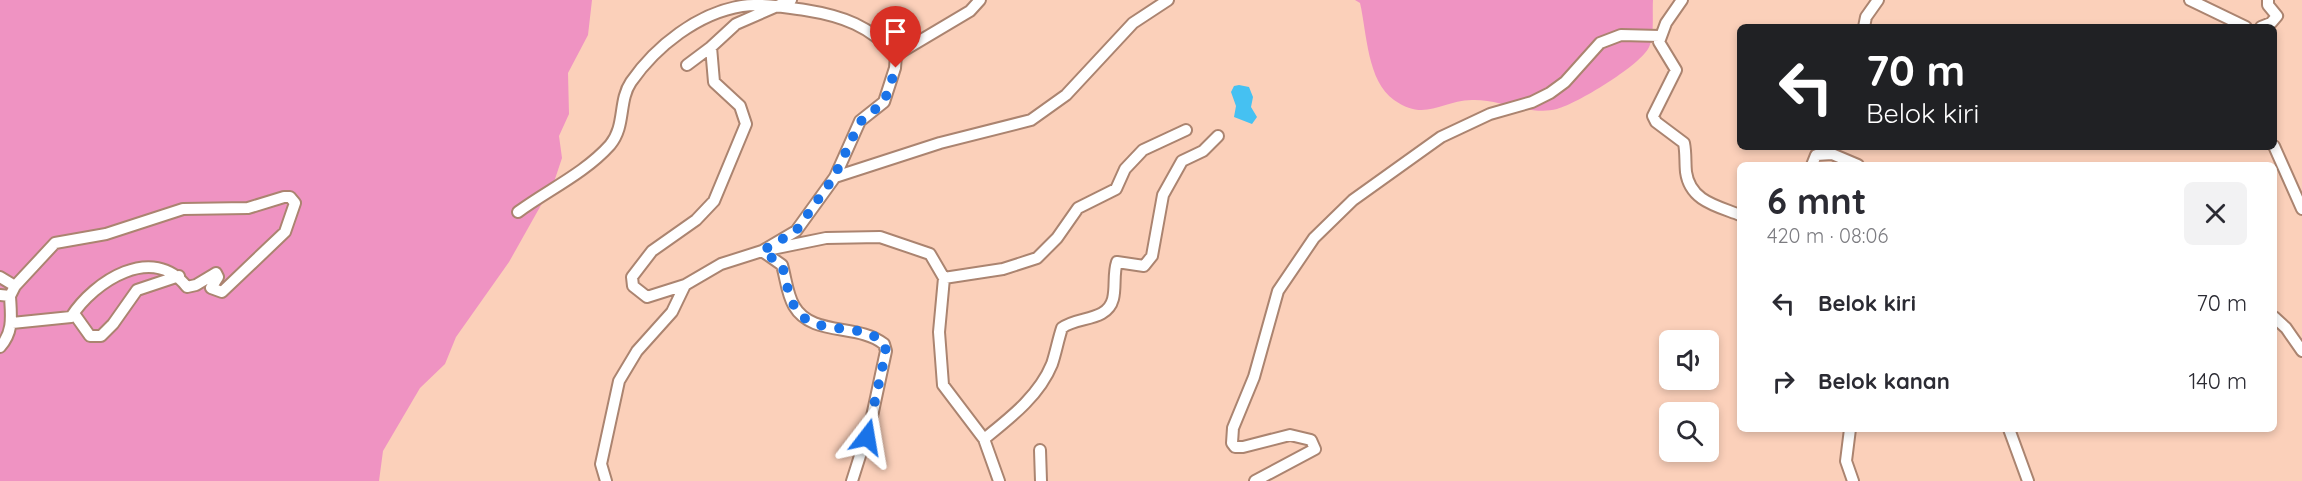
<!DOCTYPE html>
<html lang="id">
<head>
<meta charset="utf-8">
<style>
	body { margin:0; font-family:Quicksand,sans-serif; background:#f2f2f3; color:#2b2b33; height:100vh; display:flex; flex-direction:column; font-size:22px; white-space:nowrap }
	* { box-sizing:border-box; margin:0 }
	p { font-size:20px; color:#7c7c81 }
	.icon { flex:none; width:33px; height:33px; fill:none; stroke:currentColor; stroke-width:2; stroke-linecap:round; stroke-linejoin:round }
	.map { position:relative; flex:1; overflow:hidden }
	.panel { position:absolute; left:1737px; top:162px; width:540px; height:270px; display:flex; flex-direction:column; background:#fff; border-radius:9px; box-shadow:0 3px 9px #0003 }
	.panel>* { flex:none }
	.top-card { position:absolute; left:1737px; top:24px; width:540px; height:126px; border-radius:9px; box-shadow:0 3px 9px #0003; background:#202124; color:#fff; overflow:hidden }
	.tools { position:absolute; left:1659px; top:330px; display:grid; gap:12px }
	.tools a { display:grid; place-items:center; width:60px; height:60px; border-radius:9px; background:#fff; box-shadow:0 3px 9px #0003; font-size:30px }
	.pin { position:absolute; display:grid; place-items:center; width:51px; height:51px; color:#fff; margin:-62px -26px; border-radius:50% 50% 50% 0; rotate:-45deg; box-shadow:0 0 6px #0007 }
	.pin .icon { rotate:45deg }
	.me { position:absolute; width:66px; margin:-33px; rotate:14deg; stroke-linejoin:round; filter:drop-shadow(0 0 4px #0008) }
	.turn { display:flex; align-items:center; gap:21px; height:126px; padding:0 30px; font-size:27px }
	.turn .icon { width:78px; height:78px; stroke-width:2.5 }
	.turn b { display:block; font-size:42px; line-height:51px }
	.round { display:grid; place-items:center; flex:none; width:63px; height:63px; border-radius:9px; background:#f2f2f3 }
	.summary { display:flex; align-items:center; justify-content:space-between; height:102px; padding:0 30px }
	h1 { font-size:36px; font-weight:800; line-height:45px }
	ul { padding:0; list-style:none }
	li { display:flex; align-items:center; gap:18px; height:78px; padding:0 30px }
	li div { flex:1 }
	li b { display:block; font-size:22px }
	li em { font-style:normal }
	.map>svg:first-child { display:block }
	.green { fill:#ef93c2 }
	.water { fill:#45c1f2 }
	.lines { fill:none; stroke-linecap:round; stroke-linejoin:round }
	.street-casing { stroke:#ab8470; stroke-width:14 }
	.street { stroke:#fff; stroke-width:10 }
	.route { stroke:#1a73e8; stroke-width:10; stroke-dasharray:0 18 }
</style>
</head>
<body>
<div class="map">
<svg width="2302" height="481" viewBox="0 0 2302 481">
	<rect width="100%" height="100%" fill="#fbd0ba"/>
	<!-- green -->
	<path class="green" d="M0 0H592L588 35 568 73 569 114 559 136 562 158 554 182 509 262 456 337 445 364 420 388 383 451 379 481H0Z
		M1355 0H1653C1652 13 1655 38 1648 49 1637 67 1578 103 1557 109 1530 116 1500 99 1472 100 1440 101 1425 122 1394 100 1367 81 1367 33 1360 3Z"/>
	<!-- water -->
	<path class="water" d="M1239 85 1249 87 1253 97 1251 107 1257 117 1252 124 1234 117 1236 106 1231 92 1234 86Z"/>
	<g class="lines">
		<!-- street casing -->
		<g class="street-casing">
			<path id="street" d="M1682 0 1666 23 1659 42 1676 70 1653 116 1656 122 1684 143C1686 153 1685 162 1686 172 1690 201 1717 206 1740 215
				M2190 0 2246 27
				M1864 27 1866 17 1878 0
				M2261 27 2271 23 2277 16 2268 5V0
				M711 47 736 24 791 0
				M896 55 970 11 980 0
				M687 65 711 47 714 82 740 106 746 124 714 201 696 220 652 251 632 277 633 286 647 297 685 285 721 264 762 251 826 238 880 237 930 254 944 278 939 332 943 385 984 439 999 481
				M2274 146 2302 209
				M1812 165 1816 155 1832 154 1858 165
				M835 177 940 143 1031 120 1066 95 1133 23 1168 0
				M518 212C548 190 585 173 610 145 626 126 618 101 631 82 656 46 698 13 742 6 762 3 784 7 805 10 843 16 870 26 896 55L895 68 884 102 860 121 835 177 796 231 762 251 782 265C786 279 787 294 794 306 812 337 858 323 884 344L886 351 871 421 852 481
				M0 277 15 286
				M944 278 1003 269 1037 258 1057 238 1078 208 1116 189 1125 169 1143 150 1186 130
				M0 295 10 296C11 315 14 332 0 347
				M10 296 15 286 55 243 106 234 183 209 248 208 284 197H290L295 203 285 232 222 292 211 288 218 277 216 273 196 285 187 287C153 243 94 281 71 317L12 323
				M71 317 75 315 90 336H101L113 324 137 290 179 276
				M2274 317 2286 328 2302 351
				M1850 429 1846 461 1853 481
				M2009 429 2028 481
				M984 439C1010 418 1039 396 1052 364 1056 352 1058 340 1062 328 1077 316 1107 322 1113 299 1116 287 1113 274 1117 262L1144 266 1152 256 1163 195 1182 161 1203 151 1218 136
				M1040 450 1041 481
				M606 481 601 464 619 381 637 351 672 312 685 285
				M1255 481 1315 449 1311 440 1290 435 1243 447H1235L1232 443 1233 428 1254 377 1278 291 1314 238 1353 200 1441 137 1490 114 1532 102 1550 93 1565 82 1600 43 1621 35 1660 36"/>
		</g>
		<!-- street -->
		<use href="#street" class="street"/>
	</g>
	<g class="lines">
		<!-- route -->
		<path class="route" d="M867 437 886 351 884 344C864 320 814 338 796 309 788 297 786 279 782 265L762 251 796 231 834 177 860 122 884 102 896 68"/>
	</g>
</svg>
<div class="tools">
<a><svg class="icon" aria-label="sound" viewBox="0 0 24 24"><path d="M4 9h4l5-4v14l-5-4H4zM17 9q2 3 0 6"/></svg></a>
<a><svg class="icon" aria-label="search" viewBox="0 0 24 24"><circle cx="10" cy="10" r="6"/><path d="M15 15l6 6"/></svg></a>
</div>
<div class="pin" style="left:896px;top:68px;background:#d93025"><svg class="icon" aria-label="arrive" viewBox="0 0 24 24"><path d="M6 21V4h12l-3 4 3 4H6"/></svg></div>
<svg class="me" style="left:867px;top:437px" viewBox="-20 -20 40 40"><path d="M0-17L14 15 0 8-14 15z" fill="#1a73e8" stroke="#fff" stroke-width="4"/></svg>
<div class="top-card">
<div class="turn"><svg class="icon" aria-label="left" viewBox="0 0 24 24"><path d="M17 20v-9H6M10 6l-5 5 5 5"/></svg><div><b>70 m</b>Belok kiri</div></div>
</div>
<section class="panel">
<div class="summary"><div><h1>6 mnt</h1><p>420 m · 08:06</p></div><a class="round"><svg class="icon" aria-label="close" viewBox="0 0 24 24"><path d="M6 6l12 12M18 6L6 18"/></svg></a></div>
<ul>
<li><svg class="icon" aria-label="left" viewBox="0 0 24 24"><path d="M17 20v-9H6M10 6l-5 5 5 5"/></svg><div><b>Belok kiri</b></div><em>70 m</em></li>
<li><svg class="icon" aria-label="right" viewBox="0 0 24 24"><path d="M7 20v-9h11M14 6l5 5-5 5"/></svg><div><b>Belok kanan</b></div><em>140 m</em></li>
</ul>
</section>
</div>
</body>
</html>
